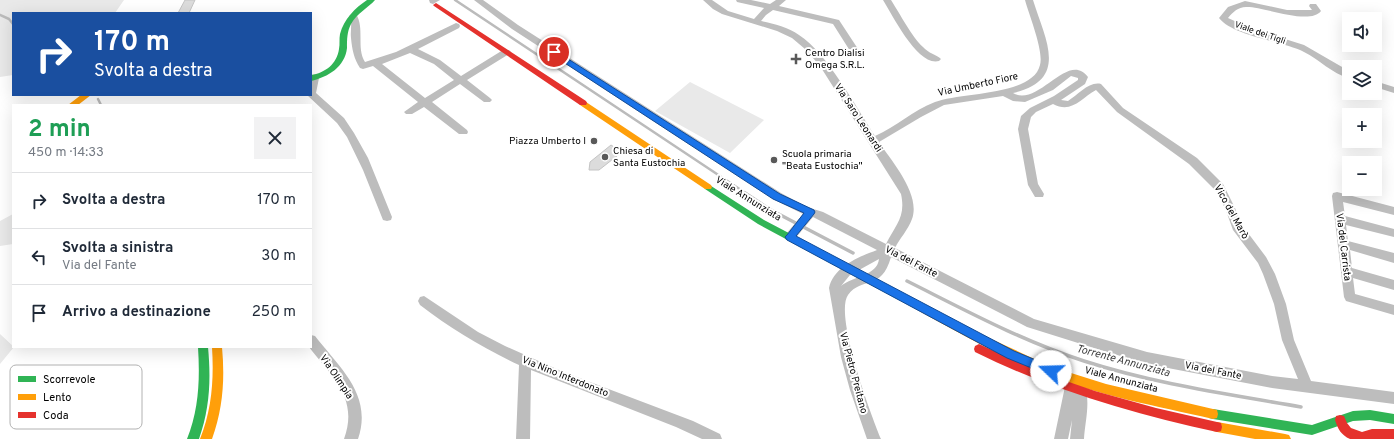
<!DOCTYPE html>
<html lang="it">
<head>
<meta charset="utf-8">
<style>
	body { margin:0; font-family:Overpass,sans-serif; background:#f2f2f3; color:#1f2937; height:100vh; display:flex; flex-direction:column; font-size:15px; white-space:nowrap }
	* { box-sizing:border-box; margin:0 }
	p { font-size:13px; color:#747a83 }
	.icon { flex:none; width:22px; height:22px; fill:none; stroke:currentColor; stroke-width:2; stroke-linecap:round; stroke-linejoin:round }
	.map { position:relative; flex:1; overflow:hidden }
	.side { position:absolute; left:12px; top:104px; width:300px; height:244px; display:flex; flex-direction:column; background:#fff; border-radius:0px; box-shadow:0 4px 16px #0002 }
	.side>* { flex:none }
	.top-card { position:absolute; left:12px; top:12px; width:300px; height:84px; border-radius:0px; box-shadow:0 4px 16px #0002; background:#1a4fa0; color:#fff; overflow:hidden }
	.buttons { position:absolute; left:1342px; top:12px; display:grid; gap:8px }
	.buttons a { display:grid; place-items:center; width:40px; height:40px; border-radius:0px; background:#fff; box-shadow:0 4px 16px #0002; font-size:20px }
	.pin { position:absolute; display:grid; place-items:center; width:34px; height:34px; color:#fff; margin:-17px; border:2px solid #fff; border-radius:50%; box-shadow:0 1px 4px #0007 }
	.me { position:absolute; width:44px; margin:-22px; rotate:291deg; stroke-linejoin:round; filter:drop-shadow(0 0 3px #0008) }
	.turn { display:flex; align-items:center; gap:14px; height:84px; padding:0 16px; font-size:18px }
	.turn .icon { width:52px; height:52px; stroke-width:2.5 }
	.turn b { display:block; font-size:28px; line-height:34px }
	.round { display:grid; place-items:center; flex:none; width:42px; height:42px; border-radius:0px; background:#f2f2f3 }
	.overview { display:flex; align-items:center; justify-content:space-between; height:68px; padding:0 16px }
	h1 { font-size:24px; font-weight:700; line-height:30px; color:#1e9e55 }
	ul { padding:0; list-style:none }
	li { display:flex; align-items:center; gap:12px; height:56px; padding:0 16px; border-top:1px solid #e0e1e3 }
	li div { flex:1 }
	li b { display:block; font-size:15px }
	li em { font-style:normal }
	.map>svg:first-child { display:block }
	.green { fill:#e9e9e9 }
	.lines { fill:none; stroke-linecap:round; stroke-linejoin:round }
	.stream-far1 { stroke:#bbb; stroke-width:2.5 }
	.stream { stroke:#bbb; stroke-width:3.5 }
	.building { fill:#dcdcdc; stroke:#c4c4c4 }
	.street { fill:#bdbdbd; fill-rule:evenodd }
	.fast { fill:#30b455; fill-rule:evenodd }
	.slow { fill:#ff9f0a; fill-rule:evenodd }
	.jam { fill:#e5322d; fill-rule:evenodd }
	.route { fill:#1a73e8; stroke:#114b97 }
	.poi-dot { fill:#595959; stroke:#fff; stroke-width:1.5 }
	.labels { text-anchor:middle; dominant-baseline:central; stroke-width:4; stroke-linejoin:round; paint-order:stroke }
	.far-street-label { font-size:9px; fill:#000; stroke:#fff }
	.poi-label { font-size:10px; fill:#000; stroke:#fff; text-anchor:start }
	.street-label { font-size:10px; fill:#000; stroke:#fff }
	.water-label { font-size:11px; font-style:italic; fill:#3f3f3f; stroke:#fff }
	.key { fill:#fff; stroke:#b2b2b2; stroke-width:1 }
	.key-label { font-size:11px; fill:#000 }
</style>
</head>
<body>
<div class="map">
<svg width="1394" height="439" viewBox="0 0 1394 439">
	<rect width="100%" height="100%" fill="#fff"/>
	<!-- green -->
	<path class="green" d="M0 0H124L115 13H13V75L0 77Z
		M690 82 764 120 730 153 655 111Z
		M13 214V244L0 246V221Z
		M0 334 14 347 0 364Z"/>
	<g class="lines">
		<!-- stream-far1 -->
		<path class="stream-far1" d="M455 0 747 194
			M0 15 9 19 13 24
			M98 99 101 105"/>
		<!-- stream -->
		<path class="stream" d="M745 193 769 209 853 253
			M907 281C965 310 1022 341 1084 361 1155 384 1228 394 1301 407"/>
	</g>
	<!-- building -->
	<path class="building" d="M185 0H195L189 13H178Z
		M611 145 622 152 599 170H589L590 162Z"/>
	<g class="lines">
		<!-- street -->
		<path class="street" d="M429 0H440L433 4 430 3Z
			M474 0H483L518 25 781 193 807 207 823 212 886 244C896 224 906 217 901 194L820 66 805 49 792 38 777 31 722 14 713 9 703 0H712L728 11 754 19 764 8 737 2 736 0H751L770 4 776 0H786L779 6 839 20 860 52 858 54H852L833 24 773 10 766 15 761 21C774 24 788 27 799 35 827 53 856 107 875 136 896 127 913 110 935 102 960 92 1033 96 1040 65 1044 51 1029 15 1025 0H1033C1045 39 1070 80 1013 93 1038 108 1068 50 1088 77L1085 84 1061 100 1068 101C1078 95 1089 81 1101 84L1123 108 1197 158 1223 184 1235 208 1242 225 1266 257 1275 274 1286 304 1294 340 1311 381 1394 392V404L1272 388 1147 364 1094 348 1027 327 891 257C881 292 862 276 848 295 834 315 871 415 881 439H867L850 390 841 357 829 288C834 266 859 257 877 250L813 217 794 240 790 241 786 240 784 237 786 234 803 214 773 199 512 29ZM1071 76 1078 78V80L1054 96 1030 108 1021 116 1018 129 1028 185 1035 197H1043L1044 194 1038 184 1028 129 1031 117 1036 112 1053 104C1072 114 1081 98 1096 90L1117 112 1189 164 1215 190 1225 208 1233 230 1258 263 1263 274 1274 304 1282 340 1298 379 1272 376 1147 352 1034 319 895 248C900 238 908 230 912 219 921 194 892 162 879 142L921 117 944 105 1003 96 1013 101 1025 102 1053 90ZM879 259C877 276 853 276 841 286L850 275Z
			M883 0H891C900 14 912 37 923 47 928 53 937 55 941 59L939 61C918 67 893 16 883 0Z
			M1245 1 1287 10H1312L1309 6 1310 4H1316L1321 11C1310 26 1262 6 1246 7 1238 7 1233 12 1228 18L1250 28 1304 45 1349 71V78C1332 74 1319 59 1304 52 1282 41 1233 36 1219 18L1228 7Z
			M353 13 356 14C365 28 356 48 365 62L396 52 456 23 459 24 460 26 459 28 418 49 440 60 461 76 503 50H509L511 52 509 54 467 80 490 98 492 100 490 102H484L460 84 432 102 467 130 468 132 467 134H459L424 107 412 114H406L404 112 418 102 373 66 363 69 360 68C354 59 352 49 351 38 350 30 353 23 349 16ZM410 53 434 64 454 80 425 98 382 64Z
			M314 75 319 78 316 93 344 118 354 133 368 158 392 217 391 220 387 221 383 220 363 170 347 137 337 123 307 95H311V76Z
			M1375 81 1394 87V93L1375 87Z
			M1337 192 1394 207V215L1343 202 1345 216 1394 229V237L1346 225 1348 241 1394 253V263L1350 250 1352 268 1394 280V290L1353 278 1355 294 1394 305V315L1346 301 1344 297 1332 196 1333 193Z
			M424 296 478 332 505 346 561 371 693 421 720 434 722 439H702L676 427 531 370 530 439H516L519 365C483 348 451 329 420 305L418 301 420 297Z
			M311 335 315 336C340 368 373 395 358 439H344C359 398 332 377 309 347H311Z
			M1072 375C1096 384 1085 418 1084 439H1070L1072 420 1068 439H1054L1067 377Z"/>
		<!-- fast -->
		<path class="fast" d="M367 0H375C368 8 357 13 351 24 347 32 347 39 347 48 345 67 328 77 311 81V75C325 73 337 64 339 49 340 44 339 39 340 34 344 19 355 8 367 0Z
			M708 184 764 220 905 294 907 297 905 300 902 301 899 300 758 224 705 189 704 187Z
			M198 347H208C211 379 210 408 199 439H187C199 409 200 379 198 347Z
			M1213 409 1312 425 1353 411 1370 410 1394 414V424L1370 420 1353 421 1312 435 1213 419 1209 418 1208 414 1209 410Z"/>
		<!-- slow -->
		<path class="slow" d="M81 95H91L78 105H68Z
			M583 100 711 185 712 187 711 189H705L580 105 579 103Z
			M902 293 989 338 1052 367 1106 384 1213 409 1217 410 1218 414 1217 418 1213 419C1157 406 1099 396 1045 374 994 354 947 326 899 300L897 297 899 294Z
			M212 347H222C225 379 223 409 212 439H200C212 409 214 379 212 347Z
			M1217 422 1285 434 1289 435 1291 439H1255L1217 432 1213 431 1212 427 1213 423Z"/>
		<!-- jam -->
		<path class="jam" d="M436 3 586 101 587 103 586 105H580L434 6 433 5Z
			M979 344 1040 372 1095 391 1156 408 1217 422 1221 423 1222 427 1221 431 1217 432C1133 414 1052 390 975 352L974 349 975 346Z
			M1340 415 1344 416 1347 423 1351 428 1362 432 1372 429H1394V439H1350C1341 435 1338 429 1335 420L1336 416Z"/>
	</g>
	<!-- route -->
	<path class="route" d="M554 50 780 194 814 210 815 212 814 214 796 236 1014 351 1055 368 1056 371 1055 374 1051 376 1007 358 787 240 785 237 787 235 804 213 773 199 551 54V51Z"/>
	<!-- markers -->
	<g class="poi-dot">
		<path d="M794 53h4v4h4v4h-4v4h-4v-4h-4v-4h4z"/>
		<circle cx="594" cy="141" r="4"/>
		<circle cx="605" cy="157" r="4"/>
		<circle cx="774" cy="160" r="4"/>
	</g>
	<g class="labels">
		<!-- far-street labels -->
		<g class="far-street-label">
			<text transform="translate(1260 33) rotate(19)">Viale dei Tigli</text>
		</g>
		<!-- poi labels -->
		<g class="poi-label">
			<text x="805" y="53">Centro Dialisi<tspan x="805" dy="12">Omega S.R.L.</tspan></text>
			<text x="586" y="141" text-anchor="end">Piazza Umberto I</text>
			<text x="613" y="151">Chiesa di<tspan x="613" dy="12">Santa Eustochia</tspan></text>
			<text x="782" y="154">Scuola primaria<tspan x="782" dy="12">"Beata Eustochia"</tspan></text>
		</g>
		<!-- street labels -->
		<g class="street-label">
			<text transform="translate(978 85) rotate(-12)">Via Umberto Fiore</text>
			<text transform="translate(858 118) rotate(57)">Via Saro Leonardi</text>
			<text transform="translate(748 199) rotate(32)">Viale Annunziata</text>
			<text transform="translate(1231 212) rotate(61)">Vico del Marò</text>
			<text transform="translate(1343 247) rotate(83)">Via del Carrista</text>
			<text transform="translate(911 262) rotate(27)">Via del Fante</text>
			<text transform="translate(1213 371) rotate(11)">Via del Fante</text>
			<text transform="translate(853 373) rotate(75)">Via Pietro Preitano</text>
			<text transform="translate(336 377) rotate(56)">Via Olimpia</text>
			<text transform="translate(565 377) rotate(22)">Via Nino Interdonato</text>
			<text transform="translate(1121 380) rotate(15)">Viale Annunziata</text>
		</g>
		<!-- water labels -->
		<g class="water-label">
			<text transform="translate(1123 361) rotate(15)">Torrente Annunziata</text>
		</g>
	</g>
	<!-- legend -->
	<rect x="10" y="365" width="132" height="64" rx="6" class="key"/>
	<rect x="18" y="376" width="18" height="6" fill="#30b455"/>
	<rect x="18" y="394" width="18" height="6" fill="#ff9f0a"/>
	<rect x="18" y="412" width="18" height="6" fill="#e5322d"/>
	<g class="key-label">
		<text x="43" y="383">Scorrevole</text>
		<text x="43" y="401">Lento</text>
		<text x="43" y="419">Coda</text>
	</g>
</svg>
<div class="buttons">
<a><svg class="icon" aria-label="sound" viewBox="0 0 24 24"><path d="M4 9h4l5-4v14l-5-4H4zM17 9q2 3 0 6"/></svg></a>
<a><svg class="icon" aria-label="layers" viewBox="0 0 24 24"><path d="M12 4l9 5-9 5-9-5zM3 14l9 5 9-5"/></svg></a>
<a>+</a>
<a>−</a>
</div>
<div class="pin" style="left:554px;top:52px;background:#d93025"><svg class="icon" aria-label="arrive" viewBox="0 0 24 24"><path d="M6 21V4h12l-3 4 3 4H6"/></svg></div>
<svg class="me" style="left:1051px;top:371px" viewBox="-20 -20 40 40"><circle r="19" fill="#fff"/><path d="M0-13L10 11 0 6-10 11z" fill="#1a73e8"/></svg>
<div class="top-card">
<div class="turn"><svg class="icon" aria-label="right" viewBox="0 0 24 24"><path d="M7 20v-9h11M14 6l5 5-5 5"/></svg><div><b>170 m</b>Svolta a destra</div></div>
</div>
<section class="side">
<div class="overview"><div><h1>2 min</h1><p>450 m · 14:33</p></div><a class="round"><svg class="icon" aria-label="close" viewBox="0 0 24 24"><path d="M6 6l12 12M18 6L6 18"/></svg></a></div>
<ul>
<li><svg class="icon" aria-label="right" viewBox="0 0 24 24"><path d="M7 20v-9h11M14 6l5 5-5 5"/></svg><div><b>Svolta a destra</b></div><em>170 m</em></li>
<li><svg class="icon" aria-label="left" viewBox="0 0 24 24"><path d="M17 20v-9H6M10 6l-5 5 5 5"/></svg><div><b>Svolta a sinistra</b><p>Via del Fante</p></div><em>30 m</em></li>
<li><svg class="icon" aria-label="arrive" viewBox="0 0 24 24"><path d="M6 21V4h12l-3 4 3 4H6"/></svg><div><b>Arrivo a destinazione</b></div><em>250 m</em></li>
</ul>
</section>
</div>
</body>
</html>
